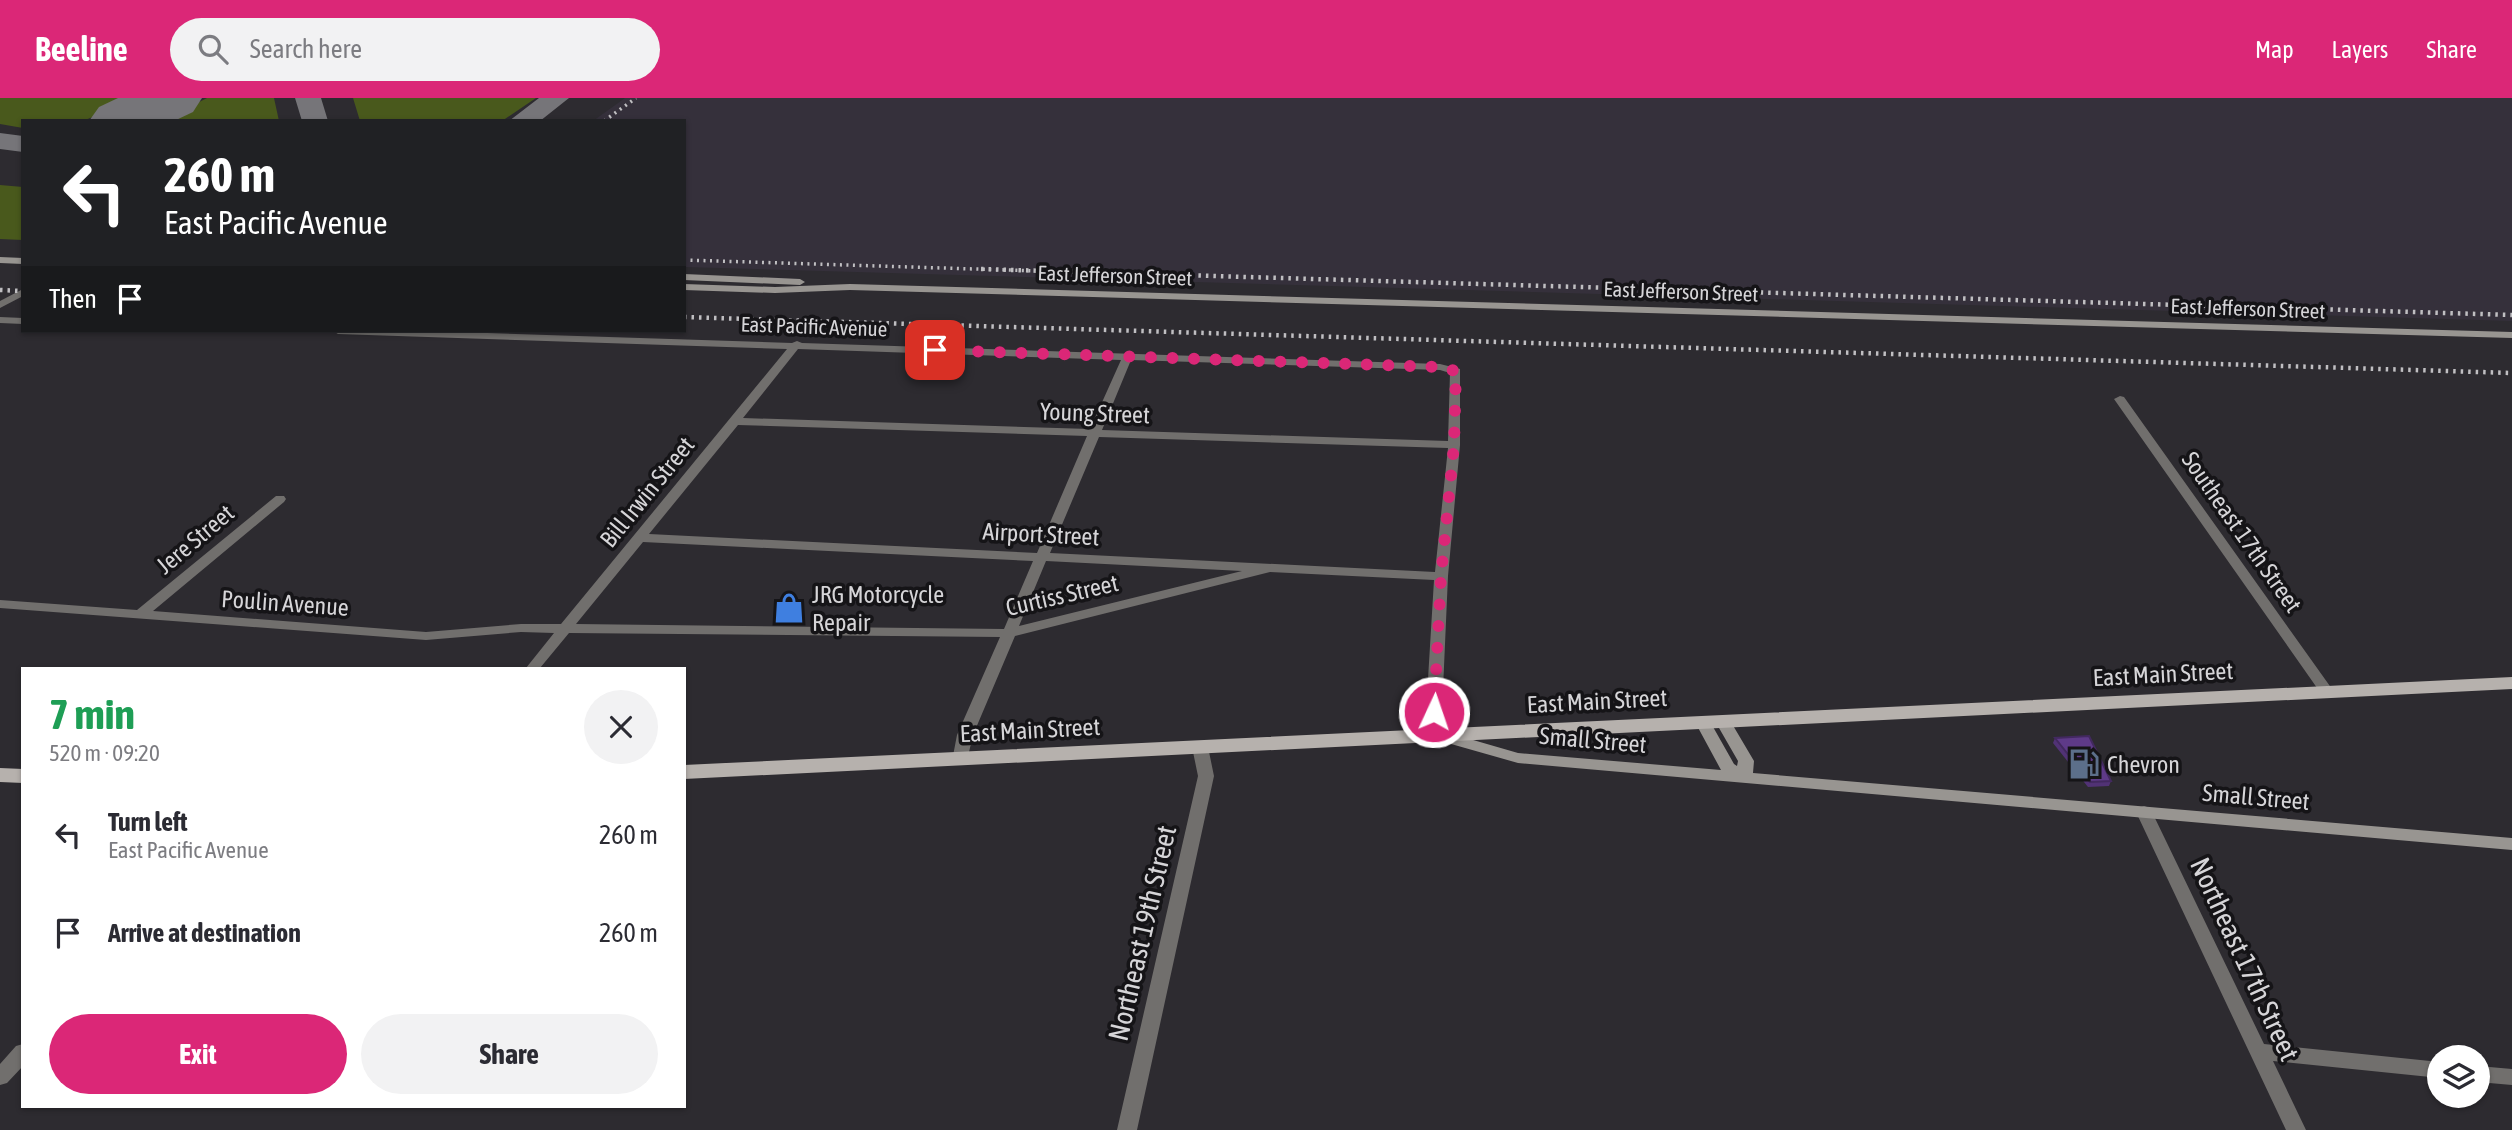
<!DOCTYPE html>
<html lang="en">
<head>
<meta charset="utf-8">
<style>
	body { margin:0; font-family:"Asap Condensed",sans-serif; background:#f2f2f3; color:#2b2b33; height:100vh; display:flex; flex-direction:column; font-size:26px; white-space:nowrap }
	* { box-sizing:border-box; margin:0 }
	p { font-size:23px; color:#7c7c81 }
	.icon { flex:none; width:38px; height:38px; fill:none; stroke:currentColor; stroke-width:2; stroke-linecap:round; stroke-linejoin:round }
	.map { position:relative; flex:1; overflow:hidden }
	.details { position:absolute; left:21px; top:569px; width:665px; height:441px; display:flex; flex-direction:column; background:#fff; border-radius:0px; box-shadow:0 2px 5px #0004 }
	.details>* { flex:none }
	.banner { position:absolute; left:21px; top:21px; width:665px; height:214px; border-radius:0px; box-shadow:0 2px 5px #0004; background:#202124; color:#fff; overflow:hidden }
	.controls { position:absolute; left:2427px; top:947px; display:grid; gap:14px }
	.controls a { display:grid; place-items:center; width:63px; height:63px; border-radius:50%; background:#fff; box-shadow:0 2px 5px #0004; font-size:35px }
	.pin { position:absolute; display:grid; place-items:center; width:60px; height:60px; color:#fff; margin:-30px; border-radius:14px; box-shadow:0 4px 10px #0006 }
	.me { position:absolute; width:77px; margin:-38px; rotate:3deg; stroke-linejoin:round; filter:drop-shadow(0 0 5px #0008) }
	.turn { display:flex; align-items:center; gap:24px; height:147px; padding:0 28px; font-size:32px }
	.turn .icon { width:91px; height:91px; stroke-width:2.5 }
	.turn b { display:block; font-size:49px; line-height:60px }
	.then { display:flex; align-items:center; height:66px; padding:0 28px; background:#0003; gap:14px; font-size:26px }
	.round { display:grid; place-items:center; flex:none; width:74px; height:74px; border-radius:37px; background:#f2f2f3 }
	.headline { display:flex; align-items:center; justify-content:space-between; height:119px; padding:0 28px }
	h1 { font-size:42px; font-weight:700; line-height:52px; color:#1e9e55 }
	.primary-button { display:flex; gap:14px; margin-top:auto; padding:14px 28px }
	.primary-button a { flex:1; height:80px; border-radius:42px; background:#db2777; color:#fff; font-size:28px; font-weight:700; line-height:80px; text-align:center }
	.primary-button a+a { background:#f2f2f3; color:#2b2b33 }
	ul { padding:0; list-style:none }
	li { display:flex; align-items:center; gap:21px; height:98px; padding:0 28px }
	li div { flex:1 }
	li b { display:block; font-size:26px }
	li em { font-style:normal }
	header { display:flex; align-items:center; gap:42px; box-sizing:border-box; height:98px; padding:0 35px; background:#db2777; color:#fff }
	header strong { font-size:33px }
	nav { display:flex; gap:38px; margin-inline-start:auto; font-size:24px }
	.search { width:490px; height:63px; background:#f2f2f3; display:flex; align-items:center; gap:18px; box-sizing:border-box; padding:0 24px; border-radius:38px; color:#7c7c81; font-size:26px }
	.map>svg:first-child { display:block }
	.built { fill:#35303b }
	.green { fill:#49591c }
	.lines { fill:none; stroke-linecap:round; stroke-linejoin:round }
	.taxiway { fill:#767579; fill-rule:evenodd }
	.runway { fill:#767579; fill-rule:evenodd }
	.street { fill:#716f6d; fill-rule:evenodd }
	.secondary { fill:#989591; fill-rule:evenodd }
	.primary { fill:#b6b1ad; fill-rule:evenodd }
	.rail-far1 { stroke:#c0bfc2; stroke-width:3.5; stroke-dasharray:2 4.5; stroke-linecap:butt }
	.rail { stroke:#c0bfc2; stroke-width:4.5; stroke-dasharray:2.5 5; stroke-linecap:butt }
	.wall { fill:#513275 }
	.building { fill:#5e3a88; stroke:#42295f; stroke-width:2 }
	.route { stroke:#db2777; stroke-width:12; stroke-dasharray:0 21.6 }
	.labels { text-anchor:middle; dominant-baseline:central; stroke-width:7; stroke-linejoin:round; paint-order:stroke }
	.far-street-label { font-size:21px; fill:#d6d5d8; stroke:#151417 }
	.street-label { font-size:24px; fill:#d6d5d8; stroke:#151417 }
	.poi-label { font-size:24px; fill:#d6d5d8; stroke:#151417; text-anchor:start }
	.near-street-label { font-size:28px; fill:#d6d5d8; stroke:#151417 }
</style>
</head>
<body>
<header>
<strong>Beeline</strong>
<div class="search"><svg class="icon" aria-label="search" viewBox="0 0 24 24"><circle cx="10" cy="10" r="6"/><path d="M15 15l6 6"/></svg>Search here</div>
<nav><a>Map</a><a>Layers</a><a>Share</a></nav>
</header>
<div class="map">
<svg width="2512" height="1032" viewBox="0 0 2512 1032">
	<rect width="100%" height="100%" fill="#2d2b30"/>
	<!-- built -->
	<path class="built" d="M625 0H2512V223L684 169V23H593Z"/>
	<!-- green -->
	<path class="green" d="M0 0H138L83 23H23V30L0 26Z
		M207 0H274L279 23H162Z
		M353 0H536L502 23H360Z
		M0 87 23 89V142L0 141Z"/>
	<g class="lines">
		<!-- taxiway -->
		<path class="taxiway" d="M295 0H321L328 23H302Z
			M539 0H569L540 23H509Z
			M0 35 23 38V54L0 51Z"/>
		<!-- runway -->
		<path class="runway" d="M118 0H202L193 14 174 23H89L99 9Z"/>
		<!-- street -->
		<path class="street" d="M23 191V198L0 210V203Z
			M0 219 23 220V226L0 225Z
			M333 233H427L792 245 797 243 802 245 1440 266 1460 271V347L1448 478 1442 614 1449 637 1446 641H1436L1426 614 1434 482 1270 474 1015 538 973 637 966 667H954L952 663 957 637 1000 539 569 535 540 570H526L554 535 521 534 426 542 0 510V502L137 512 276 398H284L286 401 284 404 153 513 426 534 521 526H561L787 251 338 236ZM798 251 1121 262 1090 331 743 320ZM1131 262 1440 272 1450 275 1448 343 1102 332ZM738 327 1087 338 1037 455 649 436ZM1099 339 1448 350 1435 474 1050 455ZM643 444 1033 463 1004 531 576 526ZM1046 463 1242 473 1019 528Z
			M2120 298 2124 299 2332 591 2334 594 2332 597H2322L2114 301Z
			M1200 644 1206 645 1208 649 1214 678 1137 1032H1117L1198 678 1192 649 1194 645Z
			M2144 708 2150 710 2152 714 2264 946 2440 964V980L2273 963 2306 1032H2286L2136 714 2138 710Z
			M23 946V968L7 985 0 987V966L16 948Z
			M2478 968 2512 971V987L2478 984Z"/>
		<!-- secondary -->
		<path class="secondary" d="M0 159 23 160V166L0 165Z
			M684 176 800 181 805 184 800 187 684 182Z
			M684 186 775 189 850 186 2512 234V240L850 192 775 195 684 192Z
			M1723 618 1728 619 1754 663 1753 675 2512 740V752L1518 665 1437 642 1434 638 1437 634 1442 633 1518 655 1721 672 1695 624 1703 619 1708 620 1734 666 1737 668 1738 663 1715 623Z"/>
		<!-- primary -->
		<path class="primary" d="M2512 579V591L684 681V667Z
			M0 670 23 671V685L0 684Z"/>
		<!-- rail-far1 -->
		<path class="rail-far1" d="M604 23 636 0
			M684 162 1040 173"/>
		<!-- rail -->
		<path class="rail" d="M981 171 2512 217
			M0 192 23 193
			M684 219 2512 275"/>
	</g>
	<!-- wall -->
	<path class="wall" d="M2055 640 2111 683 2109 688 2088 689 2053 645Z"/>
	<!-- building -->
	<path class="building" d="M2089 638 2111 683 2090 684 2055 640Z"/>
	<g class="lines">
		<!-- route -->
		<path class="route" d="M935 252 1440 269 1456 273 1454 347 1441 478 1434 614"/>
	</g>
	<!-- icons -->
	<defs>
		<g id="shop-bare" transform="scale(2.415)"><path d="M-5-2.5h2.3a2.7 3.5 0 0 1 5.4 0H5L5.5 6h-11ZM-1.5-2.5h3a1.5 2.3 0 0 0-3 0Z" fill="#3f7fe0" stroke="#151417" stroke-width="2.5" paint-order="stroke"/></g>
		<g id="fuel-bare" transform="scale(2.415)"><path d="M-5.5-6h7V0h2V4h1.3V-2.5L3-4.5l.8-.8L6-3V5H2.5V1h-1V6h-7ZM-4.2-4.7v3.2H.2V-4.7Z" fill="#5c6f8a" stroke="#151417" stroke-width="2.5" paint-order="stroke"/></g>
	</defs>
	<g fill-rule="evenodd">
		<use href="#shop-bare" x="789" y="510"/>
		<use href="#fuel-bare" x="2084" y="666"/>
	</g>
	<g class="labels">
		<!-- far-street labels -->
		<g class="far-street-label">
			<text transform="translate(1115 177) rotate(2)">East Jefferson Street</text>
			<text transform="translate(1681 193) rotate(2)">East Jefferson Street</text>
			<text transform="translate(2248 210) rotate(2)">East Jefferson Street</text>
			<text transform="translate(814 228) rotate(2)">East Pacific Avenue</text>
		</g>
		<!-- street labels -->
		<g class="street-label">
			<text transform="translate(1095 315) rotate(2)">Young Street</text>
			<text transform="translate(647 394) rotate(-51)">Bill Irwin Street</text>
			<text transform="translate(2242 434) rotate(55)">Southeast 17th Street</text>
			<text transform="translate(1041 436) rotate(3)">Airport Street</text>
			<text transform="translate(195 441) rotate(-40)">Jere Street</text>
			<text transform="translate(1062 497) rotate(-13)">Curtiss Street</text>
			<text transform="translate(285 505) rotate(4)">Poulin Avenue</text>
			<text transform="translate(2163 576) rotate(-3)">East Main Street</text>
			<text transform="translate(1597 603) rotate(-3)">East Main Street</text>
			<text transform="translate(1030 632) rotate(-3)">East Main Street</text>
			<text transform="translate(1593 642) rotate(5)">Small Street</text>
			<text transform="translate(2256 699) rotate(5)">Small Street</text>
		</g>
		<!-- poi labels -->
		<g class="poi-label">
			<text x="812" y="496">JRG Motorcycle<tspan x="812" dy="28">Repair</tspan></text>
			<text x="2107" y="666">Chevron</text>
		</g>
		<!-- near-street labels -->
		<g class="near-street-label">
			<text transform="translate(1142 835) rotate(-77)">Northeast 19th Street</text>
			<text transform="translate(2245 861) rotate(65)">Northeast 17th Street</text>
		</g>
	</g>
</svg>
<div class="controls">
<a><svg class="icon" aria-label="layers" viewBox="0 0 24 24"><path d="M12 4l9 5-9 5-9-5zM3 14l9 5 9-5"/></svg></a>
</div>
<div class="pin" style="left:935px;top:252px;background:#d93025"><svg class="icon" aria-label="arrive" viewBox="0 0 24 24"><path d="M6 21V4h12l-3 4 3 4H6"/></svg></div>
<svg class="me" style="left:1434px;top:614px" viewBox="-20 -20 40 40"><circle r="17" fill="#db2777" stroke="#fff" stroke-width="3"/><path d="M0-11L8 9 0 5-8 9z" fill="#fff"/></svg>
<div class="banner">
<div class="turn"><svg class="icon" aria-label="left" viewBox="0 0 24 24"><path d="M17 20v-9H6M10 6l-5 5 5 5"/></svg><div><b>260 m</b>East Pacific Avenue</div></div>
<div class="then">Then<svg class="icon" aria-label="arrive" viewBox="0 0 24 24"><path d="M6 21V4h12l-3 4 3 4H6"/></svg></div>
</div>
<section class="details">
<div class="headline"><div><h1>7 min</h1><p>520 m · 09:20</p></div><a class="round"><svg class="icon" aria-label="close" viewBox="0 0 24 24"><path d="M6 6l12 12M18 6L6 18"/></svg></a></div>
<ul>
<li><svg class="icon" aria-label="left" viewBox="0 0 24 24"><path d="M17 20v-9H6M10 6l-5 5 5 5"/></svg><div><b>Turn left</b><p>East Pacific Avenue</p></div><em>260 m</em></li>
<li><svg class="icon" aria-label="arrive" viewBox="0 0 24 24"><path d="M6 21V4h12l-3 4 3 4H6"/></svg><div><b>Arrive at destination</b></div><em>260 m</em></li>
</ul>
<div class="primary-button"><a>Exit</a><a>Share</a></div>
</section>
</div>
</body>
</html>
